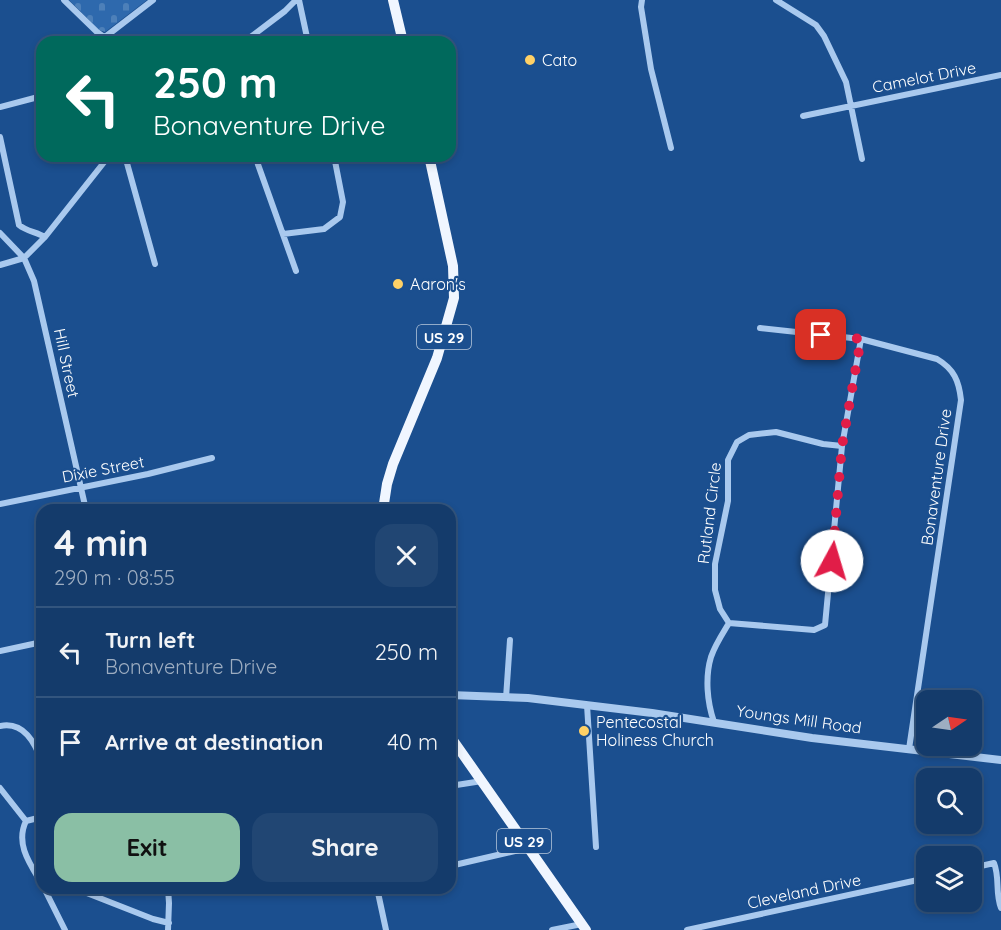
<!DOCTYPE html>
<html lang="en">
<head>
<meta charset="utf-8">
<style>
	body { margin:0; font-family:Quicksand,sans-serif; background:#214673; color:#f1f3f6; height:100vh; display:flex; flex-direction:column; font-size:22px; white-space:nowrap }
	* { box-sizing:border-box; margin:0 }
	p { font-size:20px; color:#9dadc1 }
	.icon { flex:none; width:33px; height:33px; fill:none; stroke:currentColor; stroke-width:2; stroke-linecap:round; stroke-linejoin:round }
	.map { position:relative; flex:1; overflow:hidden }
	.drawer { position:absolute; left:36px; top:504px; width:420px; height:390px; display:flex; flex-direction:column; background:#143b6b; border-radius:18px; box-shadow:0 3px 9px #0003,0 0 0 2px #33557e }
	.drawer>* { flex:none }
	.banner { position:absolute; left:36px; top:36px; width:420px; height:126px; border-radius:18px; box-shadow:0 3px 9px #0003,0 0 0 2px #33557e; background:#00695c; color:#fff; overflow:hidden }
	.needle { width:39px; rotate:77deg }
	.controls { position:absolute; left:916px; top:690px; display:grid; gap:12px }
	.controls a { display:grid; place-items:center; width:66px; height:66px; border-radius:12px; background:#143b6b; box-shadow:0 3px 9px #0003,0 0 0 2px #33557e; font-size:30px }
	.pin { position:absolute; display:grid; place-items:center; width:51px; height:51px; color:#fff; margin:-26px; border-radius:12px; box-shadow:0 3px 9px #0006 }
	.me { position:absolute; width:66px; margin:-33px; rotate:6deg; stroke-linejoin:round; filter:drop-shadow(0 0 4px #0008) }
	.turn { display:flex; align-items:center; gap:21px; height:126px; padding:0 18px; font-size:27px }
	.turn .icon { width:78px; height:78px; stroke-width:2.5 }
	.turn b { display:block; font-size:42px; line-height:51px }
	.round { display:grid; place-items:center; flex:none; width:63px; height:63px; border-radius:18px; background:#214673 }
	.headline { display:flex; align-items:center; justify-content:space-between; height:102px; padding:0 18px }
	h1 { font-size:36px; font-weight:700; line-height:45px }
	.action { display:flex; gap:12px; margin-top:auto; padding:12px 18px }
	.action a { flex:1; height:69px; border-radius:18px; background:#8abfa5; color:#111; font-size:24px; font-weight:700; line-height:69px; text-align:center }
	.action a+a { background:#214673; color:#f1f3f6 }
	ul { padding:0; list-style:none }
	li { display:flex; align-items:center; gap:18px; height:90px; padding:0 18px; border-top:2px solid #33557e }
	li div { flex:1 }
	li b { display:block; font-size:22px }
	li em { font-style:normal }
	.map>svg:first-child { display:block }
	.cemetery { fill:url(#cemetery-stones) }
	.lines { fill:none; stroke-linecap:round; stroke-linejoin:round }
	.minor { stroke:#a9c9ee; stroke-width:6 }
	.tertiary { stroke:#a9c9ee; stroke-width:8 }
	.primary { stroke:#f0f6ff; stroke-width:10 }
	.route { stroke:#e11d48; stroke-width:10; stroke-dasharray:0 18 }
	.poi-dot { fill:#ffd166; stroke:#1b4f8f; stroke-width:2 }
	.labels { text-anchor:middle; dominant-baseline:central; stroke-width:4.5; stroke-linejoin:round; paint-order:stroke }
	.shield { fill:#1b4f8f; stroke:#bbcadd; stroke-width:1.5 }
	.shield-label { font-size:15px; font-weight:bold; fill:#fff }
	.poi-label { font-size:16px; fill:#fff; stroke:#1b4f8f; text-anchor:start }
	.street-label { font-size:16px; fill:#fff; stroke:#1b4f8f }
</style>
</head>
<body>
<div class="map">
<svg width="1001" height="930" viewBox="0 0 1001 930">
	<defs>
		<pattern id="cemetery-stones" width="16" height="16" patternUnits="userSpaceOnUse" patternTransform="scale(1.5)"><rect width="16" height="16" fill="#2e69ad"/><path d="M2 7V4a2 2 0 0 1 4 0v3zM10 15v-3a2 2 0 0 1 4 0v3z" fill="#4d80b9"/></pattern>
	</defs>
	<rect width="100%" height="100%" fill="#1b4f8f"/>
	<!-- cemetery -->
	<path class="cemetery" d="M69 0H147L105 32 99 30Z"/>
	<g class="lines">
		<!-- minor -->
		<path class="minor" d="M64 0 97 32 111 42
			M299 0 308 42
			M642 0 641 7 651 69 671 148
			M776 0 816 25 824 36 846 82 862 159
			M105 37 153 0
			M244 42 285 11 296 0
			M0 107 42 96
			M803 116 1001 75
			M0 137 19 225C26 231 36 232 45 237
			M125 156 155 264
			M255 156 296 271
			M0 233 24 258 34 281 86 510
			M283 234 324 229 340 217 343 202 334 156
			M0 265 24 258 45 237 109 156
			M760 328 861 339 937 359C954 369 959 381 961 400L909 749
			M0 504 148 474 212 458
			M729 623 814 630 825 625 842 446 861 339
			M0 651 42 642
			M506 698 510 640
			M587 705 596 847
			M714 722C707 702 705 677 711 657 715 645 723 633 729 623L720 609 715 590V564L728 501V460L737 442 749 435 776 432 823 444 842 446
			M0 726C24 721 35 743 42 762
			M450 786 482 781
			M0 788 26 821
			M26 821C15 844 30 864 42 884
			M26 821 42 817
			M450 866 528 848
			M972 868 994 863C1000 878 995 893 1001 908
			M44 888 65 930
			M74 888 153 919 169 923
			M168 888 169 903 168 930
			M377 888 386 930
			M552 930 582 924
			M687 930 927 878"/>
		<!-- tertiary -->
		<path class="tertiary" d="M450 695 528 698 652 713 812 738 1001 760"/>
		<!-- primary -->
		<path class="primary" d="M393 0 403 42
			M383 510 387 484 393 464 437 358 454 298 453 266 429 156
			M450 736 586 930"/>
	</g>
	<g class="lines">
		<!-- route -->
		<path class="route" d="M821 335 861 339 842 446 832 561"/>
	</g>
	<!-- markers -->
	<g class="poi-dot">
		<circle cx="530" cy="60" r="6"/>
		<circle cx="398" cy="284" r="6"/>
		<circle cx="584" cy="731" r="6"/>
	</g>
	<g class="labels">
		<!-- shield labels -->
		<g class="shield">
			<rect x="417" y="325" width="54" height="24" rx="4.5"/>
			<rect x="497" y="829" width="54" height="24" rx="4.5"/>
		</g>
		<g class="shield-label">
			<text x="444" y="337">US 29</text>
			<text x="524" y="841">US 29</text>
		</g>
		<!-- poi labels -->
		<g class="poi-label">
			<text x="542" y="60">Cato</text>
			<text x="410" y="284">Aaron's</text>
			<text x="596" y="722">Pentecostal<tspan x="596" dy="18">Holiness Church</tspan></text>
		</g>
		<!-- street labels -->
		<g class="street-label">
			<text transform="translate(924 77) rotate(-11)">Camelot Drive</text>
			<text transform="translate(67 363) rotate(78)">Hill Street</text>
			<text transform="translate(103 469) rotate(-11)">Dixie Street</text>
			<text transform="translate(936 477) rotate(-82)">Bonaventure Drive</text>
			<text transform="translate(709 513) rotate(-83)">Rutland Circle</text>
			<text transform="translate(799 719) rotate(8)">Youngs Mill Road</text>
			<text transform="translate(804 891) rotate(-12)">Cleveland Drive</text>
		</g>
	</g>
</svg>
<div class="controls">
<a><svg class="needle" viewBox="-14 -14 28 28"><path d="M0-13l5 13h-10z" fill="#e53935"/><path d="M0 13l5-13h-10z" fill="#9dadc1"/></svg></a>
<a><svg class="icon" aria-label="search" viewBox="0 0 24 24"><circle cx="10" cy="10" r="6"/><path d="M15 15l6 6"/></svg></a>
<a><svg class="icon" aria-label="layers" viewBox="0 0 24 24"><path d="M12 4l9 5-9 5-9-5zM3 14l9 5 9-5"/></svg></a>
</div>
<div class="pin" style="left:821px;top:335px;background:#d93025"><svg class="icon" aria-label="arrive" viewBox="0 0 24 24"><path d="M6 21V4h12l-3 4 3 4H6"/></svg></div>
<svg class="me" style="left:832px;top:561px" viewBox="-20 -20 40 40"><circle r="19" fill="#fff"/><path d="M0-13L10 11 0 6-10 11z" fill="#e11d48"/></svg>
<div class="banner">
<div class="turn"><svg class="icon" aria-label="left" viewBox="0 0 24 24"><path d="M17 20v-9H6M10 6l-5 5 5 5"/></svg><div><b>250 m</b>Bonaventure Drive</div></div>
</div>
<section class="drawer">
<div class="headline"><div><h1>4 min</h1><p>290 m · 08:55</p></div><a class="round"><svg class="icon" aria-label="close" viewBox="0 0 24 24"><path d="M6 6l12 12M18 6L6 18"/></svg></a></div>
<ul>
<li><svg class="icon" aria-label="left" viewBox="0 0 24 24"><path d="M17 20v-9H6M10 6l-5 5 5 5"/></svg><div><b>Turn left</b><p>Bonaventure Drive</p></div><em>250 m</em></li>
<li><svg class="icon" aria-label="arrive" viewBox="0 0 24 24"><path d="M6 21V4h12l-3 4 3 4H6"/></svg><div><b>Arrive at destination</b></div><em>40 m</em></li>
</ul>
<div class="action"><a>Exit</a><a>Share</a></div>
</section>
</div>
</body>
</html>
